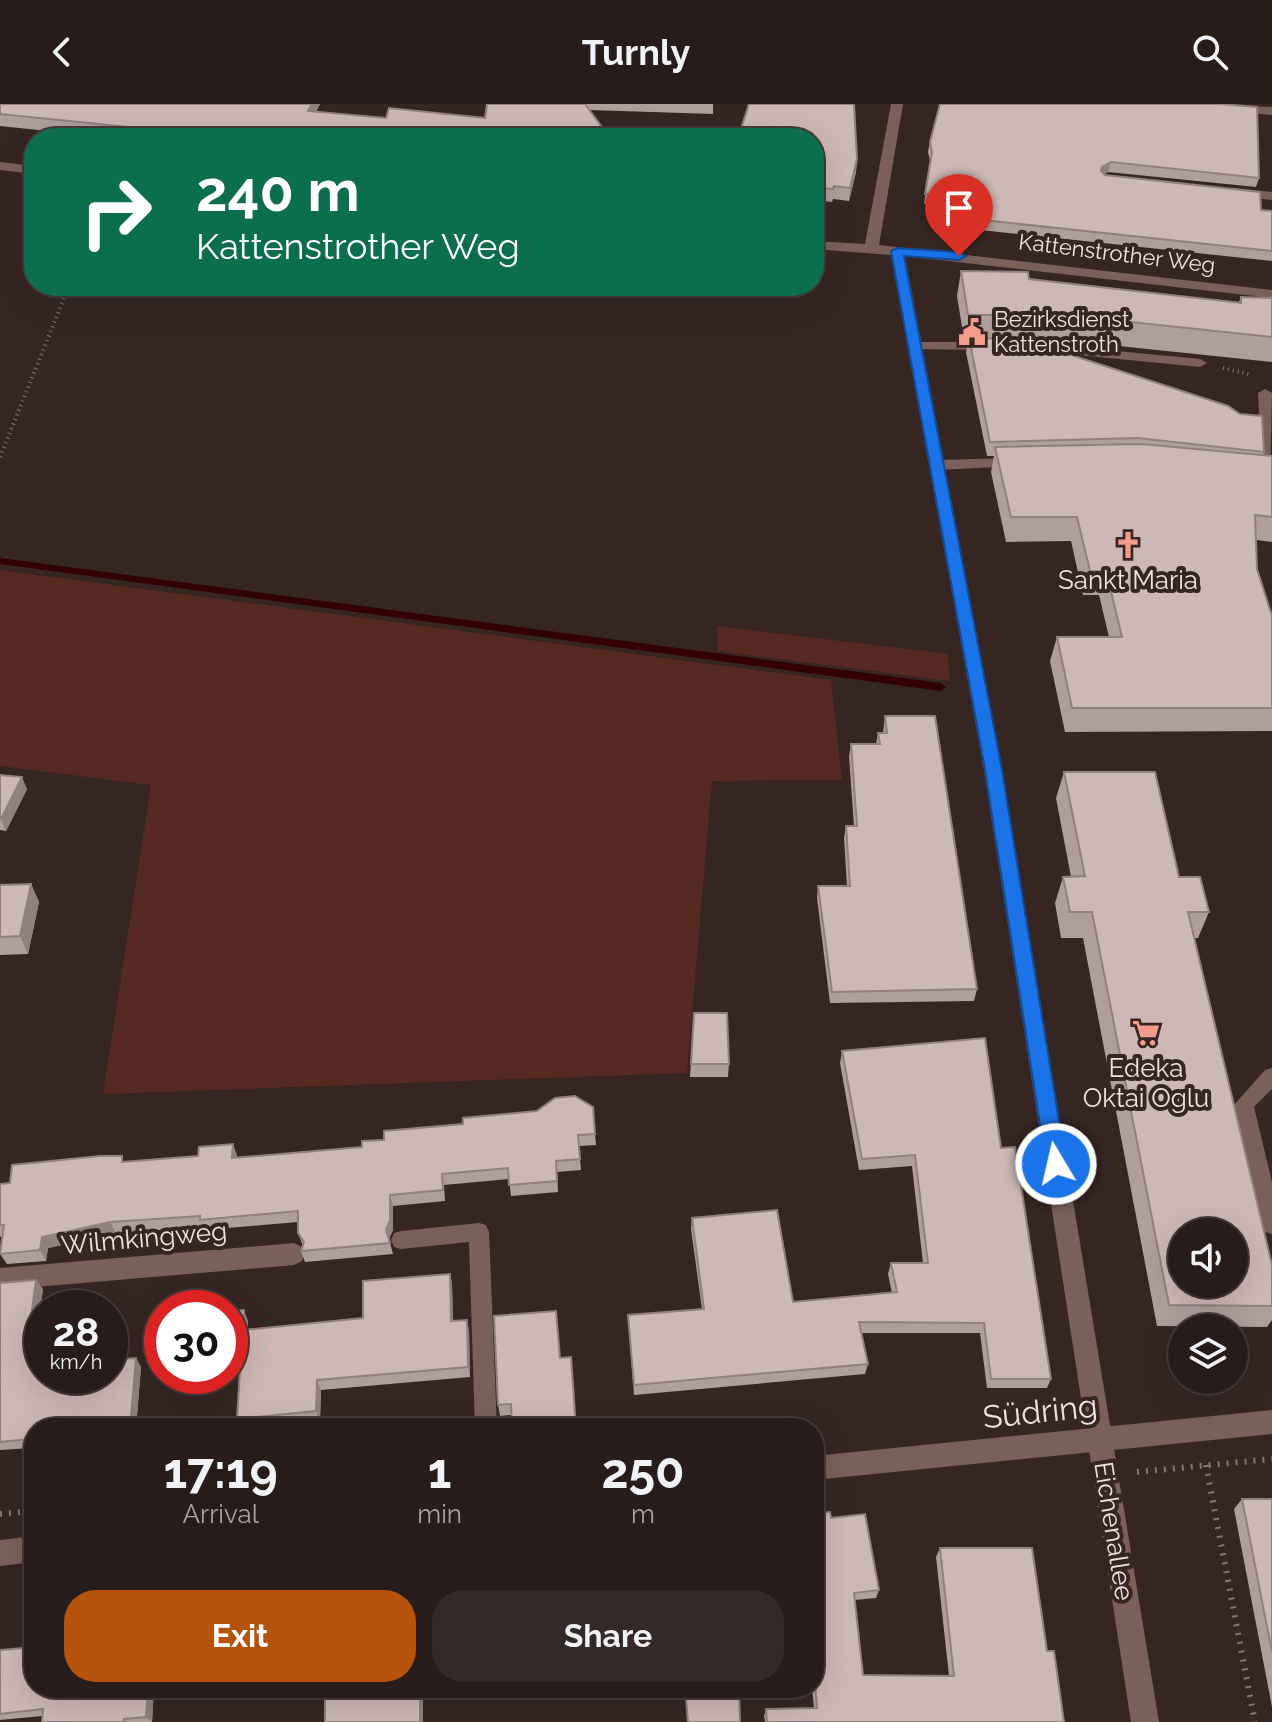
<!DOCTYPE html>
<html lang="en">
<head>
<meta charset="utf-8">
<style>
	body { margin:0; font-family:Raleway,sans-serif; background:#342927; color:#f1f3f6; height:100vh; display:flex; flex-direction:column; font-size:30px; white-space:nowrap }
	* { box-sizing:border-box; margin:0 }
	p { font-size:26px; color:#a5a1a2 }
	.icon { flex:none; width:44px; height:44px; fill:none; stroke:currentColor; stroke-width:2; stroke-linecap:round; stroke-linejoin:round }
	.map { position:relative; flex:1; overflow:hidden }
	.sheet { position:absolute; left:24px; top:1314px; width:800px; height:280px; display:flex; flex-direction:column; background:#281c1a; border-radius:32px; box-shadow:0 8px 32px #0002,0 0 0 2px #443a39 }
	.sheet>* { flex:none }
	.top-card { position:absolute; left:24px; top:24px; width:800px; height:168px; border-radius:32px; box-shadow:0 8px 32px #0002,0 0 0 2px #443a39; background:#0b6e4f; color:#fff; overflow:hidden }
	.controls { position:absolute; left:1168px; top:1114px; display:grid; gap:16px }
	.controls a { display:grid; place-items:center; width:80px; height:80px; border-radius:50%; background:#281c1a; box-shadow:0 8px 32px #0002,0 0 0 2px #443a39; font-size:40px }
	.speed { position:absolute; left:24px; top:1186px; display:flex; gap:16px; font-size:40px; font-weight:700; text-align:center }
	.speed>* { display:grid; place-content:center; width:104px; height:104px; border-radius:50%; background:#281c1a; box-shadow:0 8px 32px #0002,0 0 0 2px #443a39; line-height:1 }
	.speed small { font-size:20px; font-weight:400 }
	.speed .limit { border:12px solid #d22; background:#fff; color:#111 }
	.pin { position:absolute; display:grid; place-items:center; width:68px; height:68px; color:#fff; margin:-82px -34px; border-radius:50% 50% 50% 0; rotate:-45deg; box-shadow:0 0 8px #0007 }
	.pin .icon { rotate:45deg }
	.me { position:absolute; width:88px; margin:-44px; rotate:351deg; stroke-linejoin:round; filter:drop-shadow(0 0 6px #0008) }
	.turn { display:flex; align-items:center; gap:28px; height:168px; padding:0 40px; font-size:36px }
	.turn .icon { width:104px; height:104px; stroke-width:2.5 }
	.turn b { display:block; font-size:56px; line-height:68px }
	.eta { display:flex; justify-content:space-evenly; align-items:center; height:136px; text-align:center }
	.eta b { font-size:48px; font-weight:700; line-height:56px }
	.action { display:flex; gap:16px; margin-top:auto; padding:16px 40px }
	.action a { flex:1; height:92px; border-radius:32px; background:#b45309; color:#fff; font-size:32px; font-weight:700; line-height:92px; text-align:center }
	.action a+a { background:#342927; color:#f1f3f6 }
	header { display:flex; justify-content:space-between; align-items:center; height:104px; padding:0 40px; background:#281c1a; font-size:36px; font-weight:700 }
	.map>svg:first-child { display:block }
	.green { fill:#562a22 }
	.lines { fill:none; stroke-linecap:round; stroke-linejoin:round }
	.stream { fill:#320000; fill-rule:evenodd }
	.path-far1 { stroke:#827672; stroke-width:4; stroke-dasharray:1 4; stroke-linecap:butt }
	.path { stroke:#827672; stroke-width:6; stroke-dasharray:2 7; stroke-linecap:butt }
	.service { fill:#7b605a; fill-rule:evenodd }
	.minor { fill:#7b605a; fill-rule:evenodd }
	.tertiary { fill:#7b605a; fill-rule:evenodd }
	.wall { fill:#af9e9b }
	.shaded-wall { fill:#8f817e }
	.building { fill:#ccb8b4; stroke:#8f817e; stroke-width:2; fill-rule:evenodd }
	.route { fill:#1a73e8; stroke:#114b97; stroke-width:2 }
	.labels { text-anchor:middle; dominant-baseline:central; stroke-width:8; stroke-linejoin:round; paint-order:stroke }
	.far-street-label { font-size:22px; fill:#ece2e0; stroke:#352622 }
	.far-poi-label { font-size:22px; fill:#ece2e0; stroke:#352622; text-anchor:start }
	.poi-label { font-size:26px; fill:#ece2e0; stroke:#352622 }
	.street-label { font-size:26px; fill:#ece2e0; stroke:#352622 }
	.near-street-label { font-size:32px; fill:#ece2e0; stroke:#352622 }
</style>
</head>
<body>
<header><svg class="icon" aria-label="back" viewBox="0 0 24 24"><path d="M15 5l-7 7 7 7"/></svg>Turnly<svg class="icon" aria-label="search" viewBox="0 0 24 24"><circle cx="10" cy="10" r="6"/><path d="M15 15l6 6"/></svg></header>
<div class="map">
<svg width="1272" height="1618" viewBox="0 0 1272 1618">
	<rect width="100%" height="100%" fill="#352622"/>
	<!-- green -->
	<path class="green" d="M0 466 831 576 842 676 712 677 687 969 103 990 151 681 0 662Z
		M717 522 948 550 950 577 718 547Z"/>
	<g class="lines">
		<!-- stream -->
		<path class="stream" d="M0 454 941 579 946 583 941 587 0 460Z"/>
		<!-- path-far1 -->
		<path class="path-far1" d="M1223 264 1252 271
			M0 353 69 182"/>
		<!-- path -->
		<path class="path" d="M1206 1361 1255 1618
			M1137 1368 1272 1355
			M0 1410 34 1407"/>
		<!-- service -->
		<path class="service" d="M914 238H990L997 242 990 246 909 245V239Z
			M1023 238 1200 255 1207 259 1200 263 1018 245V239Z
			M1265 285 1272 289 1270 375 1261 373 1259 370 1262 366 1258 289Z
			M1013 354 1018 356V362L936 366 929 361 936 356Z
			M1272 964V985L1254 1003 1272 1078V1130L1265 1128 1262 1121 1234 1001 1265 966Z
			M479 1119 486 1121 489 1128 497 1324H475L469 1138 401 1145 394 1143 391 1136 394 1129 401 1127Z"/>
		<!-- minor -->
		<path class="minor" d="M891 0H903L879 141 1272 186V194L905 152 1002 666 1159 1618H1131L984 666 891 151 814 145V137L865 140Z
			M1181 0 1272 3V11L1187 4Z
			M0 58 34 62V70L0 66Z
			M1232 84 1272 88V96L1227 91V85Z
			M294 1139 302 1143 305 1150 302 1157 294 1161 0 1186V1164Z"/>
		<!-- tertiary -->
		<path class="tertiary" d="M1272 1306V1330L814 1376V1352Z
			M34 1432V1458L0 1462V1436Z"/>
	</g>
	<!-- wall -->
	<path class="wall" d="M0 0H320L316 8 386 14H485L487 0H713V10L590 6 610 34H115L0 22Z
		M814 34 857 55 856 68 849 97 833 95 832 98 814 96Z
		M930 38 1259 74 1256 83 1108 68 1104 70 1261 106 1272 107V157L952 123 955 103 924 100 930 57 928 48Z
		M961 167 1239 198 1241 193 1272 194V258L1023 232V235L1264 348 1263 351 1272 352V438L1256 436 1257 465 1272 512V627L1065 628 1050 557 1057 533H1109L1099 491H1083L1071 437 1006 438 991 368 994 352H987L966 248 969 235H964L957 192Z
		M885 612 977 885 974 897 830 899 817 794 818 782H847L844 734 846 722H854L849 652 851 640H876L878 629H883Z
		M1064 668 1179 773 1209 808 1198 834H1194L1272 1161V1216L1267 1223 1157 1222 1083 834H1061L1055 799 1063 773H1071L1056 694Z
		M0 671 27 685 6 727 0 726Z
		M31 780 39 798 28 850 0 851V781Z
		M694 909 729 960 728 973H690Z
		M842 947 1001 1044 1051 1275 1047 1284H987L980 1229H861L868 1260 865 1270 634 1291 628 1211 702 1205 691 1125 692 1114 793 1198 892 1189 888 1170 891 1159H923L912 1062 859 1066 840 959Z
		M595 1030 596 1041 579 1042 581 1066 557 1068 558 1088 511 1092 509 1075 444 1081 445 1097 393 1102V1126L389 1135 393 1150 305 1158 301 1147 303 1142 298 1129V1118L205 1126 203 1123 116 1129 48 1144 46 1157 7 1160 0 1150 2 1132 0 1133V1080L10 1079 125 1058 237 1051V1054Z
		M450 1170 452 1180 453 1217 469 1226 470 1273 321 1286 320 1317 241 1324 237 1315 240 1258 230 1259V1207L248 1217V1225L363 1214Z
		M0 1179 43 1185 36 1237 42 1272 136 1254 141 1263 136 1324H34V1346L32 1344 0 1346Z
		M556 1207 511 1311 500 1312 498 1301Z
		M1242 1395H1272V1603L1234 1405Z
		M814 1410 831 1414 879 1486 876 1494 855 1496 863 1571 949 1572 936 1453 940 1444 1047 1547 1064 1618H765L764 1612 766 1605 814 1604 812 1584H814Z
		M0 1546 154 1584 152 1618H42V1612L0 1616Z"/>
	<!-- shaded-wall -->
	<path class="shaded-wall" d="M312 0H320L310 19 308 7Z
		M857 55 856 68 849 97 850 84Z
		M1111 58 1108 68 1100 72 1102 63Z
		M22 673 27 685 6 727 1 715Z
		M31 780 39 798 28 850 20 832Z
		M233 1040 237 1051 236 1065 232 1054Z
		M390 1091 393 1102V1126L388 1137 386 1126Z
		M110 1118 116 1129 48 1144 46 1157 40 1146 42 1133Z
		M450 1170 452 1180 453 1228 451 1217Z
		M36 1176 43 1185 34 1247 28 1238Z
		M244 1206 248 1217 247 1236 243 1226Z
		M467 1216 469 1226 470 1273 468 1263Z
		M136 1254 141 1263 136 1324H130Z
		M317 1276 321 1286 320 1317 316 1307Z
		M148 1584H154L152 1618 146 1613Z
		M420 1584H423V1618H420Z"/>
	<!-- building -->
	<path class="building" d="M0 0H312L308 7 386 14 389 4 485 14 487 0H585L610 34H237L0 10Z
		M749 0H854L857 55 850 84 834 82 833 85 814 83V34H738Z
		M940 0H1221L1257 3 1259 74 1111 58 1102 63 1101 67 1105 71 1260 88 1261 106 1272 107V147L954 113 957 93 925 90 932 48 930 38Z
		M961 167 1028 168 1029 175 1241 199V193L1272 194V233L1028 207V211H968Z
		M969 234 1022 235 1228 302 1240 310 1262 312 1264 348 1138 334 990 338Z
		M1141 340 1272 352V413L1255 411 1257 465 1272 512V604H1072L1057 533H1122L1106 467H1090L1077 413H1011L995 343Z
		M885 612H935L977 885 832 888 818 782H850L846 722H857L851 640H880L878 629H887Z
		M1064 668H1155L1179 773H1200L1209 808H1188L1272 1161V1202L1169 1201 1092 808H1070L1063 773 1085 772ZM1182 1128H1234V1180H1182Z
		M0 671 22 673 1 715H0Z
		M31 780 20 832 0 833V781Z
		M694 909H727L729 960H691Z
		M985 934 1001 1044 1015 1043 1051 1275H991L984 1219 859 1218 868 1260 634 1281 628 1211 704 1205 692 1114 777 1106 793 1198 897 1188 891 1159H928L915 1051 862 1055 842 947Z
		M575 992 593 1003 595 1030 578 1031 580 1055 556 1057 557 1077 509 1081 508 1064 442 1070 443 1086 390 1091V1116L386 1126 390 1139 301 1147 304 1138 298 1129V1107L200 1116V1112L110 1118 42 1133 40 1146 0 1150 4 1121H0V1080L10 1079 12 1061 100 1052H122V1058L198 1052 199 1043 233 1040 232 1054 362 1043V1037L384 1036V1027L463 1020V1014L537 1007 555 994Z
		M450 1170 451 1217 467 1216 468 1263 317 1276 316 1307 237 1315 241 1248 230 1249V1207L244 1206 243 1226 363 1214V1177Z
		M36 1176 28 1238 42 1237 41 1263H42V1272H110V1256L136 1254 130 1324H34V1338L29 1339V1335L0 1338V1179Z
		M556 1207 560 1254 571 1253 576 1324H512L511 1300 498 1301 494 1212Z
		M1242 1395H1272V1548Z
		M830 1408 831 1414 865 1410 879 1486 854 1489 863 1571 954 1572 940 1444H1032L1047 1547H1054L1064 1618H767L766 1605 817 1604 814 1567V1410Z
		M34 1543V1584H148L146 1613 124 1615V1618H42L43 1605 0 1610V1546Z
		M325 1584H420V1618H325Z
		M685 1584H739L740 1618H688Z"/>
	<!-- route -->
	<path class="route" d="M897 144 959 148 966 152 959 156 904 152 1002 666 1066 1060 1063 1067 1056 1069 1049 1067 1046 1060 985 666 891 147Z"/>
	<!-- icons -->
	<defs>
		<g id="civic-bare" transform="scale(2.16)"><path d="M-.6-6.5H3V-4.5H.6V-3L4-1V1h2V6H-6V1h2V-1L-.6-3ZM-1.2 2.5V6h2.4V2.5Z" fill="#f49d8c" stroke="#352622" stroke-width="2.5" paint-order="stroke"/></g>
		<g id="church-bare" transform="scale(2.16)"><path d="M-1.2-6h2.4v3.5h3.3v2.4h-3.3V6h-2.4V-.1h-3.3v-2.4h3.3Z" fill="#f49d8c" stroke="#352622" stroke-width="2.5" paint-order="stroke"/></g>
		<g id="supermarket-bare" transform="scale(2.16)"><path d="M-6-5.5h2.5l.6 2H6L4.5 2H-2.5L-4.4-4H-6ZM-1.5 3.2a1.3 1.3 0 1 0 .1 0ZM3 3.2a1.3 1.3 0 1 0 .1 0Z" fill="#f49d8c" stroke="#352622" stroke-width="2.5" paint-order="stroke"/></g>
	</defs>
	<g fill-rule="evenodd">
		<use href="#civic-bare" x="972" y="228"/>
		<use href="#church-bare" x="1128" y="441"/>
		<use href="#supermarket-bare" x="1146" y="929"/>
	</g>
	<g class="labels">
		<!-- far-street labels -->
		<g class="far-street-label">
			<text transform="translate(1117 149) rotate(7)">Kattenstrother Weg</text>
		</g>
		<!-- far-poi labels -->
		<g class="far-poi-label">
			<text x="994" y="215">Bezirksdienst<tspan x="994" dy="25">Kattenstroth</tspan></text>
		</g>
		<!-- poi labels -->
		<g class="poi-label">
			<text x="1128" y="476">Sankt Maria</text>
			<text x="1146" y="964">Edeka<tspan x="1146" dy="30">Oktai Oglu</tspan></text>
		</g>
		<!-- street labels -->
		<g class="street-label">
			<text transform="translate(144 1134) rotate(-5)">Wilmkingweg</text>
			<text transform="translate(1114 1427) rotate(81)">Eichenallee</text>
		</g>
		<!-- near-street labels -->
		<g class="near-street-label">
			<text transform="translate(1040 1307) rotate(-6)">Südring</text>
		</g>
	</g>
</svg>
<div class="controls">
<a><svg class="icon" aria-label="sound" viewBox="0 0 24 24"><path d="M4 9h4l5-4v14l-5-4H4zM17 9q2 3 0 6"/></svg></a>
<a><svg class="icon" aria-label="layers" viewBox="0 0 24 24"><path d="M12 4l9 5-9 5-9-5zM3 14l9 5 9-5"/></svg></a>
</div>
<div class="speed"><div>28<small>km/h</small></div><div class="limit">30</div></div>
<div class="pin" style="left:959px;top:152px;background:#d93025"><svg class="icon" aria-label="arrive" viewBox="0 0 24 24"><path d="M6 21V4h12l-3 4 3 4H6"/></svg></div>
<svg class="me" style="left:1056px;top:1060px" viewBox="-20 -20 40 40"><circle r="17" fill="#1a73e8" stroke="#fff" stroke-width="3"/><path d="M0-11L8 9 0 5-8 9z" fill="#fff"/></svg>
<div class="top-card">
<div class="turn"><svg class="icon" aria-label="right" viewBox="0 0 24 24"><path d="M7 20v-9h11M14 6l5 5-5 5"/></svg><div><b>240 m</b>Kattenstrother Weg</div></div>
</div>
<section class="sheet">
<div class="eta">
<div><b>17:19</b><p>Arrival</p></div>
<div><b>1</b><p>min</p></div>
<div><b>250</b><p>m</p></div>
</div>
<div class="action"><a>Exit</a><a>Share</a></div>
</section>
</div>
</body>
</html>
